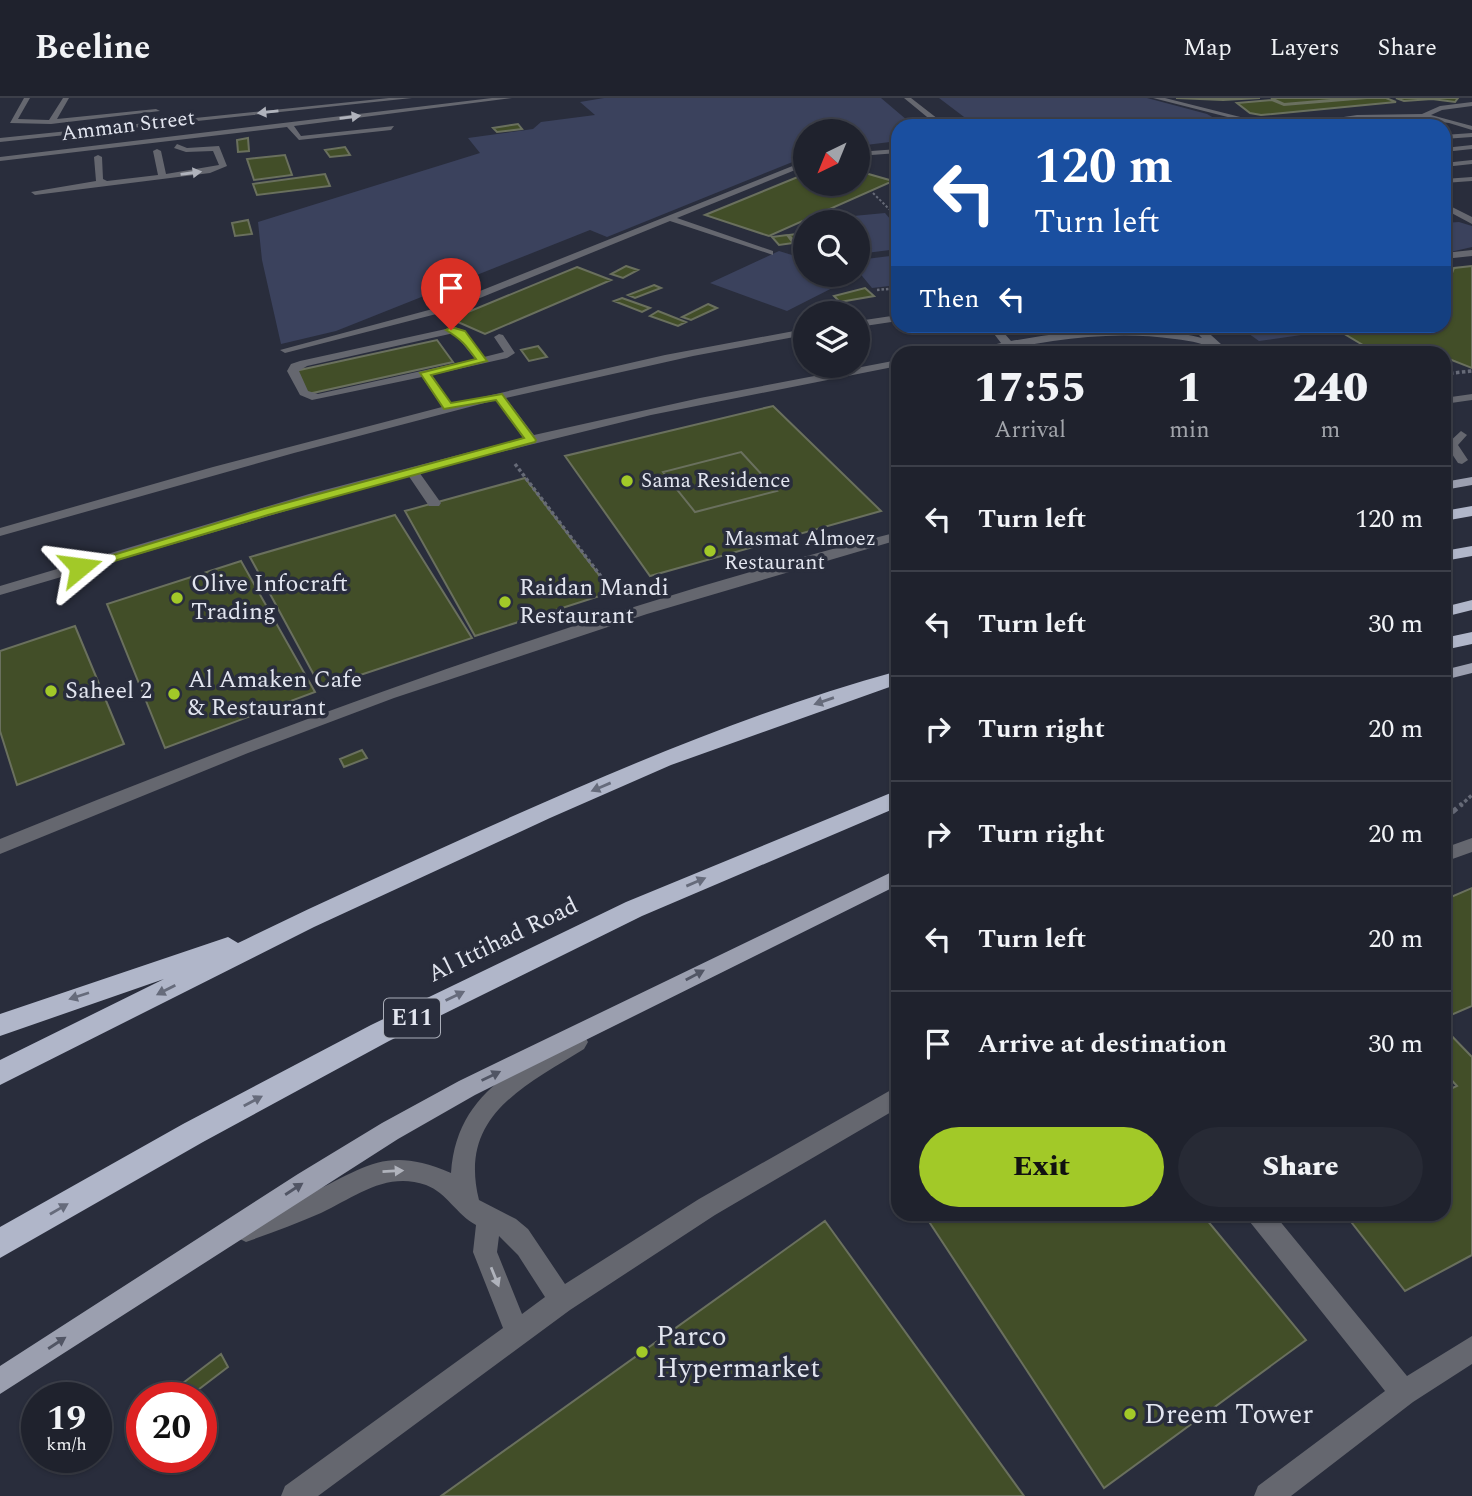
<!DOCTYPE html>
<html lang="en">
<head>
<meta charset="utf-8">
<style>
	body { margin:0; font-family:Spectral,serif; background:#272a35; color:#f1f3f6; height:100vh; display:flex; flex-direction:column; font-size:26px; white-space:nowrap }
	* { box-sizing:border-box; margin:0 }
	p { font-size:23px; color:#a1a4aa }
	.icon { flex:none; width:38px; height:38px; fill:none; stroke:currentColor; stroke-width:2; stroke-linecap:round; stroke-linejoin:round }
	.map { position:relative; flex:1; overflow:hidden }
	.details { position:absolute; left:891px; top:248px; width:560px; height:875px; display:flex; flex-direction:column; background:#1f222d; border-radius:21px; box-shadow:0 2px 5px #0004,0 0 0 2px #3c3f49 }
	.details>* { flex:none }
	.banner { position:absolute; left:891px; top:21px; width:560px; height:214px; border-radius:21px; box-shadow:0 2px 5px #0004,0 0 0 2px #3c3f49; background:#1a4fa0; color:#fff; overflow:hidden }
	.needle { width:46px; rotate:223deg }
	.fabs { position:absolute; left:793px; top:21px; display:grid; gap:14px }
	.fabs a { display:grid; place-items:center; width:77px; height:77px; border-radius:50%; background:#1f222d; box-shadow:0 2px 5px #0004,0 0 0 2px #3c3f49; font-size:35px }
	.speed { position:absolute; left:21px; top:1284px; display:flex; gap:14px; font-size:35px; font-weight:700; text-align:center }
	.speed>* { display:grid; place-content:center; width:91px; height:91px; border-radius:50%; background:#1f222d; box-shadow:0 2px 5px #0004,0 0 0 2px #3c3f49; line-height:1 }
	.speed small { font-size:18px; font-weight:400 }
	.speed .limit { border:10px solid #d22; background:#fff; color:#111 }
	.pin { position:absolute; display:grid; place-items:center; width:60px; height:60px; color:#fff; margin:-72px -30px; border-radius:50% 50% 50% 0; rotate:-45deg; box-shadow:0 0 7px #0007 }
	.pin .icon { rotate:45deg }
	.me { position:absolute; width:77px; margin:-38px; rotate:74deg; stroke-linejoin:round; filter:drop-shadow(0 0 5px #0008) }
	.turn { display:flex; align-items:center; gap:24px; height:147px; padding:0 28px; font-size:32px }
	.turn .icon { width:91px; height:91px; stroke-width:2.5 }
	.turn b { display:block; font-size:49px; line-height:60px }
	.then { display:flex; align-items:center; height:66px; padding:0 28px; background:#0003; gap:14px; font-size:26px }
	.eta { display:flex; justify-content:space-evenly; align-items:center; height:119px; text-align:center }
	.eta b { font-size:42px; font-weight:800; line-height:49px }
	.button { display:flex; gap:14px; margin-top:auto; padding:14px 28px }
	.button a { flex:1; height:80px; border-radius:42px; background:#a2c928; color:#111; font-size:28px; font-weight:800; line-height:80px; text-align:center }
	.button a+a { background:#272a35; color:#f1f3f6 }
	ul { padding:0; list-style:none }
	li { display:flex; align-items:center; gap:21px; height:105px; padding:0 28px; border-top:2px solid #3c3f49 }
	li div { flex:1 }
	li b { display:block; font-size:26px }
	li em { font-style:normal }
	header { display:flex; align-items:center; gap:42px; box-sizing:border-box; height:98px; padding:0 35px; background:#1f222d; border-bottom:2px solid #3c3f49 }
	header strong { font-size:33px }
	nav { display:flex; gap:38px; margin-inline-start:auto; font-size:24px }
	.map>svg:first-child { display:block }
	.green { fill:#3b425d }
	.building { fill:#424e28; stroke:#6a705e; stroke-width:2; fill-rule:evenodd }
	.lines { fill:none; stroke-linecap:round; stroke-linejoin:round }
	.path-far3 { stroke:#666a77; stroke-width:2; stroke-dasharray:2.5 2; stroke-linecap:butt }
	.path-far2 { stroke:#666a77; stroke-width:2.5; stroke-dasharray:2.5 2; stroke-linecap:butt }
	.path-far1 { stroke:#666a77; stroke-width:3.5; stroke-dasharray:3.5 2.5; stroke-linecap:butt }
	.path { stroke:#666a77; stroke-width:5; stroke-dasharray:6 4.5; stroke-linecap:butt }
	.minor { fill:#65676f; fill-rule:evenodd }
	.major { fill:#9b9faf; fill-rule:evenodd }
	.highway { fill:#b0b6c9; fill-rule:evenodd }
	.oneway { fill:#b0b3bc }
	.oneway2 { fill:#666b7b }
	.oneway3 { fill:#515564 }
	.route { fill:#a2c928; stroke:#69831a; stroke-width:2 }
	.poi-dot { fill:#a2c928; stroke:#292d3c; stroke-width:2.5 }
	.labels { text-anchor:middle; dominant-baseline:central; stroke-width:7; stroke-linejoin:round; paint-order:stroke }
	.far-street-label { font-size:21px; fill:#e2e5ef; stroke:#292d3c }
	.far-poi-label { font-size:21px; fill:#e2e5ef; stroke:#292d3c; text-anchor:start }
	.shield { fill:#292d3c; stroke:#aaaeb9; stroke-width:2 }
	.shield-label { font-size:23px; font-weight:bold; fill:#e2e5ef }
	.poi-label { font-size:24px; fill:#e2e5ef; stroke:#292d3c; text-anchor:start }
	.street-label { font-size:24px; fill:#e2e5ef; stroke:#292d3c }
	.near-poi-label { font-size:28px; fill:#e2e5ef; stroke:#292d3c; text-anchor:start }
</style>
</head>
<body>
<header>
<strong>Beeline</strong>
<nav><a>Map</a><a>Layers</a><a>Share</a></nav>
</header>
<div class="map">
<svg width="1472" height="1398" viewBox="0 0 1472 1398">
	<rect width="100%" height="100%" fill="#292d3c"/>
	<!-- green -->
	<path class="green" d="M604 0H881L914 28H898V43L858 48V33H805V59L607 139 590 132 336 233 281 246 262 162 258 124 480 55 468 40 533 31 541 24 595 17 580 4Z
		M939 0H1147L1207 16 1228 28H976Z
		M885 115 898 130V151L858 156V124H813L811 122Z
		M1459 124 1472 128V149L1446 155 1444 125Z
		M779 153 805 161V177L854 179 787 213 710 185Z
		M898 157V187L872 190 858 173V162Z
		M1238 228H1294L1322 234 1259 243Z"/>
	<!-- building -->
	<path class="building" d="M1176 0H1260L1223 2Z
		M1271 0H1354L1284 6Z
		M1367 0H1386L1396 4 1261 17 1250 15 1237 5 1272 2 1284 7Z
		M1396 0H1458L1455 4 1432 1 1404 3Z
		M518 26 522 31 497 34 493 30Z
		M248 40 249 53 238 54 237 42Z
		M345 49 350 57 330 59 325 52Z
		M285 57 292 77 254 82 247 61Z
		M858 73 893 83 769 138 705 117 805 76V86H858Z
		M325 76 330 88 257 97 253 86Z
		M248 122 252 136 235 138 232 125Z
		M805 135V154H803L789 137Z
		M787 137 793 145 779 147 772 139Z
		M626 168 638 172 623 180 611 176Z
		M1472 168V270L1444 259V256H1378L1341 234 1315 228H1444V173L1452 175 1454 170Z
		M577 169 611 182 485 236 451 221Z
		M654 187 661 190 635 200 628 197Z
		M865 190 874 198 840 204 834 198Z
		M622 200 650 210 642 214 614 203Z
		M708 206 717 210 691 222 682 219Z
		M658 213 686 224 678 228 650 218Z
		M437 242 453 264 308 296 295 273Z
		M538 248 547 259 529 263 521 252Z
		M773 308 881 413 650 478 565 358ZM741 354 777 393 695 414 663 374Z
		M741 354 777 393 695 414 663 374Z
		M525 380 612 494 475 538 405 413Z
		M395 417 472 540 321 590 250 459Z
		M241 463 315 594 165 650 107 506Z
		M75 528 124 646 17 687 0 633V553Z
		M362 652 367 660 344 669 340 661Z
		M1472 790V908L1444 920V802Z
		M1444 930 1472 959V1157L1405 1193 1345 1116H1444V994L1457 988 1444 974Z
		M924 1116H1202L1306 1242 1104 1390Z
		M825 1123 1024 1398H441Z
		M221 1256 228 1269 190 1298 183 1285Z"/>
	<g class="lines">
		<!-- path-far3 -->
		<path class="path-far3" d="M873 95 898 120"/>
		<!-- path-far2 -->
		<path class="path-far2" d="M877 192 898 190
			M1468 273H1472"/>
		<!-- path-far1 -->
		<path class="path-far1" d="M1444 276 1472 273
			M515 366 616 498
			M1460 708 1472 697"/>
		<!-- path -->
		<path class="path" d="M1444 721 1462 706"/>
		<!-- minor -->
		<path class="minor" d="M24 0H30L18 21 49 22 63 0H69L57 21 156 11 160 13 51 26 10 25Z
			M389 0H412L0 44V40Z
			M492 0H512L294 28 301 38 394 28 391 32 299 42 287 29 0 63V59Z
			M904 0H911L947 28H938Z
			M1153 0H1165L1276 28H1263Z
			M1472 4V8L1442 12 1431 17 1472 28V32L1449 25 1404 19 1284 28 1357 17 1422 16 1440 8Z
			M1472 35V39L1444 41V37Z
			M177 46 187 50 219 48 227 68 210 75 35 97 31 94 96 83 94 59 98 57 102 59 103 81 107 83 158 77 153 53 157 51 161 53 166 76 219 67 213 53 186 54 174 50Z
			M1472 47V51L1444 54V50Z
			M898 51V55L858 58V54Z
			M1472 62V66L1444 69V65Z
			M805 63V68L677 120 773 153V157L670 123 448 213 285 255 280 252 440 209Z
			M1472 79V83L1444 85V81Z
			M1444 105 1472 119V126L1444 111Z
			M1472 152V158L1444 161V155Z
			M898 217V223L858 229V223Z
			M988 228H998L1011 243C1074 232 1139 224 1202 240L1190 228H1201L1232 256H1220C1208 245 1191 243 1175 241 1134 235 1093 237 1053 243 1019 248 986 256 952 256L1001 245Z
			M455 229 465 233 484 259 504 254 494 239 499 236 503 237 515 255 507 260 432 277 452 306 665 257 805 231V237L693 258 506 300 534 337 700 300 898 262V268L651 317 419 374 441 405 439 408H429L408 377 0 497V488L309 396 523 340 496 302 294 355 0 438V430L213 369 442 309 422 279 312 302 300 297 287 273 291 266 300 263ZM454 235 475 261 318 296 308 293 299 273 307 268Z
			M1472 296V302L1444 306V300Z
			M1461 333 1467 337 1458 347 1468 362 1462 366 1458 365 1446 347Z
			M898 434V442L647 516 394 600 248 655 0 756V741C293 622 590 512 898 434Z
			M1472 740V754L1444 764V750Z
			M577 934 584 937 588 944 584 951C523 989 458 1018 479 1102L516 1121 528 1131 565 1186 699 1101 898 988V1010L715 1117 570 1212 318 1398H281L285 1388 503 1230 473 1154 476 1127C456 1116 447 1095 426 1087 386 1073 355 1099 321 1115 296 1126 271 1135 246 1144L238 1140 234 1132 238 1124C261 1114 286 1107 309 1096 366 1069 386 1047 451 1075 455 1017 487 987 535 958 548 950 562 940 577 934ZM499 1138 518 1157 545 1199 522 1216 497 1154Z
			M1246 1116H1274L1407 1278 1472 1238V1266L1413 1304 1291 1398H1254L1258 1388 1385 1293 1250 1124Z"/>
		<!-- major -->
		<path class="major" d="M1472 379V387L1444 392V384Z
			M1472 565V575L1444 582V572Z
			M898 771V787L475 997 398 1041 0 1296V1268L298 1076 382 1025 459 983Z"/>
		<!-- highway -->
		<path class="highway" d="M1472 408V418L1444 423V413Z
			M1472 448V458L1444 463V453Z
			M1472 502V512L1444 519V509Z
			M1472 534V546L1444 552V540Z
			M898 573V586L671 667 550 720 314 829 0 987V962L164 881 0 938V916L228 839 238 845C315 807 394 772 473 736 611 674 752 613 898 573Z
			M898 692V709L642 818 389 943 203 1044 0 1160V1129L183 1026 371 927 626 804Z"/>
	</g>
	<!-- one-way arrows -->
	<defs><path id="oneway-solid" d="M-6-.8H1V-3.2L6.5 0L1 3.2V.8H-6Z" transform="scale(1.75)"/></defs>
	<g class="oneway">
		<use href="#oneway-solid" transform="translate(268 14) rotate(174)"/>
		<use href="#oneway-solid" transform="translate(350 19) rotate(-7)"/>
		<use href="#oneway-solid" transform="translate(191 75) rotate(-8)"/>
		<use href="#oneway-solid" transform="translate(393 1073) rotate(-3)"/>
		<use href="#oneway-solid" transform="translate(495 1179) rotate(68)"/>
	</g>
	<g class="oneway2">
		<use href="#oneway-solid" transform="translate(824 603) rotate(161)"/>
		<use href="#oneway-solid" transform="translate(601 689) rotate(157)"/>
		<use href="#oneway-solid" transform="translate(696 784) rotate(-23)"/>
		<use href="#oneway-solid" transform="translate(166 892) rotate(153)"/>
		<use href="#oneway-solid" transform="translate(79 898) rotate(162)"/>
		<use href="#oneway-solid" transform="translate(455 898) rotate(-26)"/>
		<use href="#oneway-solid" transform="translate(253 1003) rotate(-28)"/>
		<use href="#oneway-solid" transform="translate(59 1111) rotate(-30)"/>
	</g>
	<g class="oneway3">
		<use href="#oneway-solid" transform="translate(695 877) rotate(-28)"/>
		<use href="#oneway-solid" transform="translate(491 978) rotate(-26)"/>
		<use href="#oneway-solid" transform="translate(294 1091) rotate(-33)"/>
		<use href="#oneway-solid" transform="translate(57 1245) rotate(-33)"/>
	</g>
	<!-- route -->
	<path class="route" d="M451 229 465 233 487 263 431 277 451 305 502 296 536 342 535 344 268 417 84 472 80 473 74 469 260 412 524 340 496 302 444 311 420 275 476 261C465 246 462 242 446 232Z"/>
	<!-- markers -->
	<g class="poi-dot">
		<circle cx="627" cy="383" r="7"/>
		<circle cx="710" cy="453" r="7"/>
		<circle cx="177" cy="500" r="7"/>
		<circle cx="505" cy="504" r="7"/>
		<circle cx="51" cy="593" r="7"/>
		<circle cx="174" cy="596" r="7"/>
		<circle cx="642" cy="1254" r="7"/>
		<circle cx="1130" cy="1316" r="7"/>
	</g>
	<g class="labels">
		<!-- far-street labels -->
		<g class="far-street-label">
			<text transform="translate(128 28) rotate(-7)">Amman Street</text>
		</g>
		<!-- far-poi labels -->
		<g class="far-poi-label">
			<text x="641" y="383">Sama Residence</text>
			<text x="724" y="441">Masmat Almoez<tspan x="724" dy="24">Restaurant</tspan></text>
		</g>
		<!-- shield labels -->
		<rect class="shield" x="384" y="900.5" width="56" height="39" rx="5"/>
		<g class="shield-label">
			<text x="412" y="920">E11</text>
		</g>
		<!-- poi labels -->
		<g class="poi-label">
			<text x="191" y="486">Olive Infocraft<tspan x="191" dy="28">Trading</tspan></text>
			<text x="519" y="490">Raidan Mandi<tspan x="519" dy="28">Restaurant</tspan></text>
			<text x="188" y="582">Al Amaken Cafe<tspan x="188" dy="28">&amp; Restaurant</tspan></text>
			<text x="65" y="593">Saheel 2</text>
		</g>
		<!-- street labels -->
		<g class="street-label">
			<text transform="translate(503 842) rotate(-26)">Al Ittihad Road</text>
		</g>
		<!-- near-poi labels -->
		<g class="near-poi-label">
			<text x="656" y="1238">Parco<tspan x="656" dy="32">Hypermarket</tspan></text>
			<text x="1144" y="1316">Dreem Tower</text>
		</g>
	</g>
</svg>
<div class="fabs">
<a><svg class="needle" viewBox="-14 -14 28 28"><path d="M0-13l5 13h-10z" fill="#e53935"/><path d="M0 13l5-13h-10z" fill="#a1a4aa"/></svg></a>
<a><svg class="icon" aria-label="search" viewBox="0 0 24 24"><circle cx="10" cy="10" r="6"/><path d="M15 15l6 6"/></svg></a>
<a><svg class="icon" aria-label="layers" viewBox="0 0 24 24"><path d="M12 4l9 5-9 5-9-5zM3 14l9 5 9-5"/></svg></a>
</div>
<div class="speed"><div>19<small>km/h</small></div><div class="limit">20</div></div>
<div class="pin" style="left:451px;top:232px;background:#d93025"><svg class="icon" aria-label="arrive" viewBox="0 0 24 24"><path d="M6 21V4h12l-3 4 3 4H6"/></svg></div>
<svg class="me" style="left:80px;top:469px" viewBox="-20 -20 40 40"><path d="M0-17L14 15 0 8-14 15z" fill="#a2c928" stroke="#fff" stroke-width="4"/></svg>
<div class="banner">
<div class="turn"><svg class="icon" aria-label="left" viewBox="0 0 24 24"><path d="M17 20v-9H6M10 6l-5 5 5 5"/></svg><div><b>120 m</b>Turn left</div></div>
<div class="then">Then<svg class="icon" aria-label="left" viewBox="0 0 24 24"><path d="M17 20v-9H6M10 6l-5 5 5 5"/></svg></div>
</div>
<section class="details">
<div class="eta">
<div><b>17:55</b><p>Arrival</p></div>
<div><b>1</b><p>min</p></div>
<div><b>240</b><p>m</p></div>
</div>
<ul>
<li><svg class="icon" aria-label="left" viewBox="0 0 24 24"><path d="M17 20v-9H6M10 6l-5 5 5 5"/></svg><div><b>Turn left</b></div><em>120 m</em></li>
<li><svg class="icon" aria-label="left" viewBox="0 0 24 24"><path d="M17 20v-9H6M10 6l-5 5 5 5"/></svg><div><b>Turn left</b></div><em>30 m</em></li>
<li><svg class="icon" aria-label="right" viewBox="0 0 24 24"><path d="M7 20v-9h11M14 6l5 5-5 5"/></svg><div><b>Turn right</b></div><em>20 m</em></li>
<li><svg class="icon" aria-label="right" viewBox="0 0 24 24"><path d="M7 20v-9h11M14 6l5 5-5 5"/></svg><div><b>Turn right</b></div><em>20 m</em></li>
<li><svg class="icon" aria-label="left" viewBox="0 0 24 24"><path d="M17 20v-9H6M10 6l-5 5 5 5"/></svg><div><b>Turn left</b></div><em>20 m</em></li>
<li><svg class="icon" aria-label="arrive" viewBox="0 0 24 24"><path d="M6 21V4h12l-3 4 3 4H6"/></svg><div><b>Arrive at destination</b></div><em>30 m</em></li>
</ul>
<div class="button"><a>Exit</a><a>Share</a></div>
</section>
</div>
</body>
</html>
